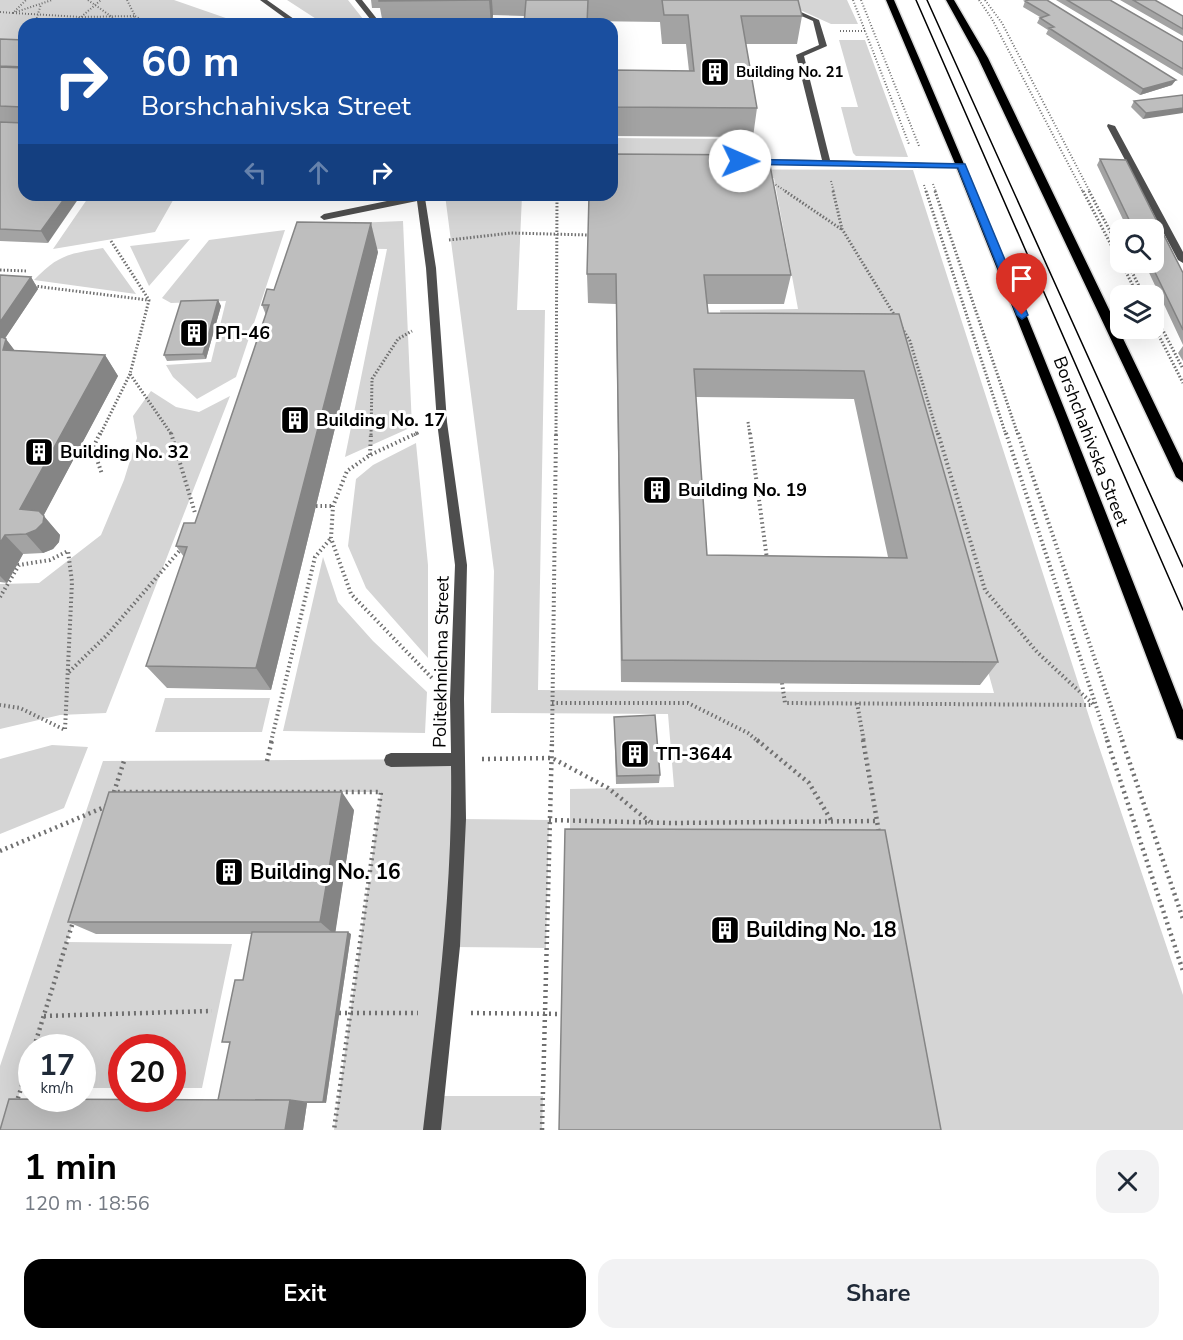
<!DOCTYPE html>
<html lang="en">
<head>
<meta charset="utf-8">
<style>
	body { margin:0; font-family:"Nunito Sans",sans-serif; background:#f2f2f3; color:#1f2937; height:100vh; display:flex; flex-direction:column; font-size:22px; white-space:nowrap }
	* { box-sizing:border-box; margin:0 }
	p { font-size:20px; color:#747a83 }
	.icon { flex:none; width:33px; height:33px; fill:none; stroke:currentColor; stroke-width:2; stroke-linecap:round; stroke-linejoin:round }
	.map { position:relative; height:1130px; overflow:hidden }
	.details { display:flex; flex-direction:column; background:#fff; flex:1 }
	.details>* { flex:none }
	.hud { position:absolute; left:18px; top:18px; width:600px; height:183px; border-radius:18px; box-shadow:0 6px 24px #0002; background:#1a4fa0; color:#fff; overflow:hidden }
	.controls { position:absolute; left:1110px; top:219px; display:grid; gap:12px }
	.controls a { display:grid; place-items:center; width:54px; height:54px; border-radius:12px; background:#fff; box-shadow:0 6px 24px #0002; font-size:30px }
	.speed { position:absolute; left:18px; top:1034px; display:flex; gap:12px; font-size:30px; font-weight:700; text-align:center }
	.speed>* { display:grid; place-content:center; width:78px; height:78px; border-radius:50%; background:#fff; box-shadow:0 6px 24px #0002; line-height:1 }
	.speed small { font-size:15px; font-weight:400 }
	.speed .limit { border:9px solid #d22; background:#fff; color:#111 }
	.pin { position:absolute; display:grid; place-items:center; width:51px; height:51px; color:#fff; margin:-62px -26px; border-radius:50% 50% 50% 0; rotate:-45deg; box-shadow:0 0 6px #0007 }
	.pin .icon { rotate:45deg }
	.me { position:absolute; width:66px; margin:-33px; rotate:91deg; stroke-linejoin:round; filter:drop-shadow(0 0 4px #0008) }
	.turn { display:flex; align-items:center; gap:21px; height:126px; padding:0 24px; font-size:27px }
	.turn .icon { width:78px; height:78px; stroke-width:2.5 }
	.turn b { display:block; font-size:42px; line-height:51px }
	.lanes { display:flex; align-items:center; height:57px; padding:0 24px; background:#0003; justify-content:center; gap:30px; direction:ltr }
	.lanes .off { opacity:.35 }
	.round { display:grid; place-items:center; flex:none; width:63px; height:63px; border-radius:18px; background:#f2f2f3 }
	.summary { display:flex; align-items:center; justify-content:space-between; height:102px; padding:0 24px }
	h1 { font-size:36px; font-weight:700; line-height:45px; color:#000 }
	.primary-button { display:flex; gap:12px; margin-top:auto; padding:12px 24px }
	.primary-button a { flex:1; height:69px; border-radius:18px; background:#000; color:#fff; font-size:24px; font-weight:700; line-height:69px; text-align:center }
	.primary-button a+a { background:#f2f2f3; color:#1f2937 }
	.map>svg:first-child { display:block }
	.green { fill:#d5d5d5 }
	.lines { fill:none; stroke-linecap:round; stroke-linejoin:round }
	.primary-casing { stroke:#dbdbdb; stroke-width:3 }
	.path-far3 { stroke:#707070; stroke-width:2; stroke-dasharray:1 2; stroke-linecap:butt }
	.path-far2 { stroke:#707070; stroke-width:3; stroke-dasharray:1.5 2; stroke-linecap:butt }
	.path-far1 { stroke:#707070; stroke-width:4; stroke-dasharray:1.5 3; stroke-linecap:butt }
	.path { stroke:#707070; stroke-width:4.5; stroke-dasharray:2 4; stroke-linecap:butt }
	.service { fill:#4e4e4e; fill-rule:evenodd }
	.pedestrian { fill:#4e4e4e; fill-rule:evenodd }
	.primary { fill:#000; fill-rule:evenodd }
	.tram { stroke:#000; stroke-width:1.5 }
	.wall { fill:#a3a3a3; fill-rule:evenodd }
	.shaded-wall { fill:#858585 }
	.building { fill:#bebebe; stroke:#858585; stroke-width:1.5; fill-rule:evenodd }
	.route { fill:#1a73e8; stroke:#114b97; stroke-width:1.5 }
	.labels { text-anchor:middle; dominant-baseline:central; stroke-width:6; stroke-linejoin:round; paint-order:stroke }
	.far-poi-label { font-size:15px; font-weight:bold; fill:#000; stroke:#fff; text-anchor:start }
	.poi-label { font-size:18px; font-weight:bold; fill:#000; stroke:#fff; text-anchor:start }
	.street-label { font-size:18px; fill:#000; stroke:#fff }
	.near-poi-label { font-size:21px; font-weight:bold; fill:#000; stroke:#fff; text-anchor:start }
</style>
</head>
<body>
<div class="map">
<svg width="1183" height="1130" viewBox="0 0 1183 1130">
	<rect width="100%" height="100%" fill="#fff"/>
	<!-- green -->
	<path class="green" d="M0 0H174L243 24H24V82L0 81Z
		M287 0H348L367 24H324Z
		M778 0H847L858 24H831Z
		M839 40H865L908 157 856 156 853 153 841 107H858Z
		M612 138 726 139 729 155H612Z
		M612 169 913 170 1093 729 1183 995V1130H928L570 838V789L674 787 668 714 491 713 494 571 445 195H522L517 310H545L538 690 994 693 895 336 722 334 720 310 798 309 774 178H612Z
		M90 195H176L155 232 53 249Z
		M403 221 412 427 345 457 387 249 298 248 305 225Z
		M285 230 236 377 197 399 173 377 166 365 211 362 226 301 171 303 162 298 209 240Z
		M190 239 149 286 130 246Z
		M103 248 136 294 34 280C59 254 69 254 103 248Z
		M151 391 176 407 199 412 230 396 106 713 60 715 0 729V584L39 583 101 535 124 480 137 438 133 416Z
		M416 443 428 565V658L366 588 348 546 356 479 373 465Z
		M323 557 338 602 373 641 427 692 425 733 283 731Z
		M165 698H270L262 732H155Z
		M52 745 88 747 64 808 0 834V759Z
		M457 759 459 819 549 820 546 948 452 947 436 1096H543L542 1130H334L381 792H115L67 942 232 944 202 1088H173L172 1047H122L121 1088H83L82 1047H32L31 1087 21 1088 8 1130H0V1066L103 761Z"/>
	<g class="lines">
		<!-- primary casing -->
		<g class="primary-casing">
			<path id="primary" d="M886 0H894C996 235 1091 472 1183 710V740L1177 738 1175 732 1058 422 956 166Z
				M946 0H954L988 58 1183 463V482L1176 477 978 58Z"/>
		</g>
		<!-- path-far3 -->
		<path class="path-far3" d="M88 0 112 17 113 24
			M127 0 135 16 148 24
			M853 0 909 144
			M861 0 919 146
			M979 0 992 19 1083 192
			M985 0 1002 23 1090 192
			M0 12 13 13 26 0
			M16 12 52 0
			M13 13 81 17 135 16 122 24
			M35 24 41 4
			M68 24 81 17 101 0
			M840 31H866
			M831 181 834 192
			M773 183 787 192
			M933 184 936 192
			M924 185 926 192"/>
		<!-- path-far2 -->
		<path class="path-far2" d="M785 191 841 229
			M833 191 842 229 895 316
			M926 191 1006 435
			M935 191 1018 435
			M1083 191 1120 262
			M1089 191 1120 250
			M449 240 511 233 589 235
			M111 241 149 300 130 374 172 435
			M1121 262 1138 296
			M1127 262 1144 296
			M0 270 28 271
			M34 286 148 300
			M1154 313 1183 369
			M1154 326 1183 383
			M902 328 910 341 938 435
			M748 422 750 435
			M100 435 130 374
			M371 435 372 379 398 339 412 331
			M414 435 420 432
			M556 435 557 195"/>
		<!-- path-far1 -->
		<path class="path-far1" d="M100 433 93 448 102 474
			M171 433 195 513
			M417 433 370 455 347 471 333 506 331 538 351 594 432 678
			M750 433 767 559
			M938 433 985 590 1037 652 1094 705
			M1006 433 1108 742
			M1018 433 1123 742
			M370 455 371 433
			M316 506H333
			M0 597 19 565 50 560 68 551 72 582 65 730 20 708 0 705
			M69 672 107 635 181 549
			M782 683 785 703 1093 705
			M552 703H688L748 733 759 742
			M857 703 864 742
			M271 742 315 557 331 538
			M552 742 556 433"/>
		<!-- path -->
		<path class="path" d="M757 740 809 783 831 820
			M863 740 877 821
			M1107 740 1183 971
			M1122 740 1183 919
			M482 759 552 758 608 788 650 822
			M267 761 272 740
			M114 792 124 761
			M113 794 114 792H381L334 1130
			M549 820 671 823 877 821 879 834
			M0 851 107 806
			M339 1013H418
			M471 1013 563 1014
			M44 1016 212 1011
			M34 1047 73 922
			M16 1104 32 1055
			M542 1130 552 740"/>
		<!-- service -->
		<path class="service" d="M355 0H362L381 24H374Z
			M765 0H774L819 20 827 46 804 56 830 160 961 164 965 166 964 168 750 163 749 161 753 159 822 160 796 55 819 45 813 21Z
			M1108 124 1115 126 1183 252V263L1178 260 1107 126Z"/>
		<!-- pedestrian -->
		<path class="pedestrian" d="M260 0H267L301 24H293Z
			M416 195H424L425 198 436 268 447 422 467 565 464 699 466 819 460 946 441 1130H423C437 1009 453 888 451 766L391 767 386 765 384 760 386 755 391 753H451L450 699 455 565 437 422 426 268 417 201 324 220 320 217 324 214Z"/>
		<!-- primary -->
		<use href="#primary" class="primary"/>
		<!-- tram -->
		<path class="tram" d="M916 0 1183 610
			M927 0 1183 567"/>
	</g>
	<!-- wall -->
	<path class="wall" d="M371 0H798L802 16 797 44H746L757 108 753 137 612 136V70L689 71 686 44H662L660 22 588 21V24H524V16L493 15 492 24H383L380 8H372Z
		M1056 0H1110L1183 42V76Z
		M1120 0H1155L1183 16V36Z
		M1025 1 1172 85 1140 95 1046 34 1048 30 1037 23 1040 17 1023 7Z
		M0 39 24 40V123L0 122Z
		M1183 95 1143 119 1131 107 1134 101Z
		M0 122 48 243 0 241Z
		M1100 159 1126 160 1183 273V345L1144 262H1154V230H1128L1097 165Z
		M378 252 271 690 167 688 146 666 184 557 176 546 195 523 266 315 262 305 274 290Z
		M587 274 791 275 784 304H707L708 313 899 314 998 662 980 685 621 682 616 304 588 303ZM696 397 854 399 888 557 707 555Z
		M0 275 31 277 38 289 5 338 14 350 105 355 118 376 43 516 60 535 59 542 53 549 43 553 23 554 7 583 0 582Z
		M218 300 221 306 206 359 167 361 164 355Z
		M1183 346V361L1178 353Z
		M614 717 660 775 659 783 616 784Z
		M354 810 335 932 351 934 326 1103H307L303 1130H0L218 1100 230 1043 222 1042 243 980 252 934H96L68 922Z"/>
	<!-- shaded-wall -->
	<path class="shaded-wall" d="M489 0H492L493 15 492 24H491Z
		M1176 80 1172 85 1140 95 1143 89Z
		M1183 108V113L1143 119 1146 113Z
		M67 195H81L48 243 41 231Z
		M371 223 378 252 271 690 256 668Z
		M31 277 38 289 0 346V322Z
		M218 300 221 306 206 359 203 354Z
		M6 339 22 360 3 350Z
		M105 355 118 376 37 528 20 509Z
		M44 516 60 535 59 542 53 549 43 553 26 534Z
		M5 535 23 554 7 583 0 576V543Z
		M342 792 354 810 335 935 320 922Z
		M348 932 351 934 326 1103 323 1102Z
		M290 1100 307 1103 303 1130H285Z"/>
	<!-- building -->
	<path class="building" d="M379 0H489L379 1Z
		M526 0H588L587 24H524Z
		M662 0H798L802 16H741L757 108 612 107V70L694 71 688 15H664Z
		M1029 0H1047L1176 80 1143 89 1049 28 1054 27 1040 18 1049 15 1025 1Z
		M1067 0H1110L1183 42V69Z
		M1133 0H1155L1183 16V29Z
		M0 39 24 40V67L0 66Z
		M0 67 24 68V104L22 107 0 106Z
		M1183 95V108L1146 113 1134 101Z
		M0 122 24 123V195H67L41 231 0 229Z
		M612 154 768 155 791 275H704L708 313 899 314 998 662 622 660 616 274H587L589 195H612ZM694 369 864 371 907 558 707 555Z
		M1100 159 1126 160 1183 273V330L1150 262H1154V230H1134Z
		M297 222 371 223 256 668 146 666 187 547 176 546 184 523H195L269 305H262L267 289 274 290Z
		M0 275 31 277 0 322Z
		M218 300 203 354 164 355 181 301Z
		M2 337 6 339 3 350 105 355 20 509 39 511 44 516 43 523 36 530 26 534 5 535 0 543V338Z
		M655 715 660 775 617 776 614 717Z
		M109 792H342L320 922H68Z
		M565 829 885 830 941 1130H559Z
		M252 932H348L323 1102H304L290 1100H218L230 1042H222L235 980H243Z
		M9 1099 290 1100 285 1130H0Z"/>
	<!-- route -->
	<path class="route" d="M737 159 965 164 1028 315 1022 319 1017 315 958 168 740 164 737 163Z"/>
	<!-- icons -->
	<defs>
		<g id="building-square" transform="scale(1.5)"><rect x="-9" y="-9" width="18" height="18" rx="4" fill="#000" stroke="#fff"/><path d="M-4-6H4V6H1V3H-1V6H-4ZM-2.5-4.3h1.7v1.8h-1.7ZM.8-4.3h1.7v1.8H.8ZM-2.5-1h1.7V.8h-1.7ZM.8-1h1.7V.8H.8Z" fill="#fff"/></g>
	</defs>
	<g fill-rule="evenodd">
		<use href="#building-square" x="715" y="72"/>
		<use href="#building-square" x="194" y="333"/>
		<use href="#building-square" x="295" y="420"/>
		<use href="#building-square" x="39" y="452"/>
		<use href="#building-square" x="657" y="490"/>
		<use href="#building-square" x="635" y="754"/>
		<use href="#building-square" x="229" y="872"/>
		<use href="#building-square" x="725" y="930"/>
	</g>
	<g class="labels">
		<!-- far-poi labels -->
		<g class="far-poi-label">
			<text x="736" y="72">Building No. 21</text>
		</g>
		<!-- poi labels -->
		<g class="poi-label">
			<text x="215" y="333">РП-46</text>
			<text x="316" y="420">Building No. 17</text>
			<text x="60" y="452">Building No. 32</text>
			<text x="678" y="490">Building No. 19</text>
			<text x="656" y="754">ТП-3644</text>
		</g>
		<!-- street labels -->
		<g class="street-label">
			<text transform="translate(1091 441) rotate(69)">Borshchahivska Street</text>
			<text transform="translate(441 662) rotate(-89)">Politekhnichna Street</text>
		</g>
		<!-- near-poi labels -->
		<g class="near-poi-label">
			<text x="250" y="872">Building No. 16</text>
			<text x="746" y="930">Building No. 18</text>
		</g>
	</g>
</svg>
<div class="controls">
<a><svg class="icon" aria-label="search" viewBox="0 0 24 24"><circle cx="10" cy="10" r="6"/><path d="M15 15l6 6"/></svg></a>
<a><svg class="icon" aria-label="layers" viewBox="0 0 24 24"><path d="M12 4l9 5-9 5-9-5zM3 14l9 5 9-5"/></svg></a>
</div>
<div class="speed"><div>17<small>km/h</small></div><div class="limit">20</div></div>
<div class="pin" style="left:1022px;top:315px;background:#d93025"><svg class="icon" aria-label="arrive" viewBox="0 0 24 24"><path d="M6 21V4h12l-3 4 3 4H6"/></svg></div>
<svg class="me" style="left:740px;top:161px" viewBox="-20 -20 40 40"><circle r="19" fill="#fff"/><path d="M0-13L10 11 0 6-10 11z" fill="#1a73e8"/></svg>
<div class="hud">
<div class="turn"><svg class="icon" aria-label="right" viewBox="0 0 24 24"><path d="M7 20v-9h11M14 6l5 5-5 5"/></svg><div><b>60 m</b>Borshchahivska Street</div></div>
<div class="lanes"><svg class="icon off" aria-label="left" viewBox="0 0 24 24"><path d="M17 20v-9H6M10 6l-5 5 5 5"/></svg><svg class="icon off" aria-label="ahead" viewBox="0 0 24 24"><path d="M12 20V5M6 11l6-6 6 6"/></svg><svg class="icon" aria-label="right" viewBox="0 0 24 24"><path d="M7 20v-9h11M14 6l5 5-5 5"/></svg></div>
</div>
</div>
<section class="details">
<div class="summary"><div><h1>1 min</h1><p>120 m · 18:56</p></div><a class="round"><svg class="icon" aria-label="close" viewBox="0 0 24 24"><path d="M6 6l12 12M18 6L6 18"/></svg></a></div>
<div class="primary-button"><a>Exit</a><a>Share</a></div>
</section>
</body>
</html>
